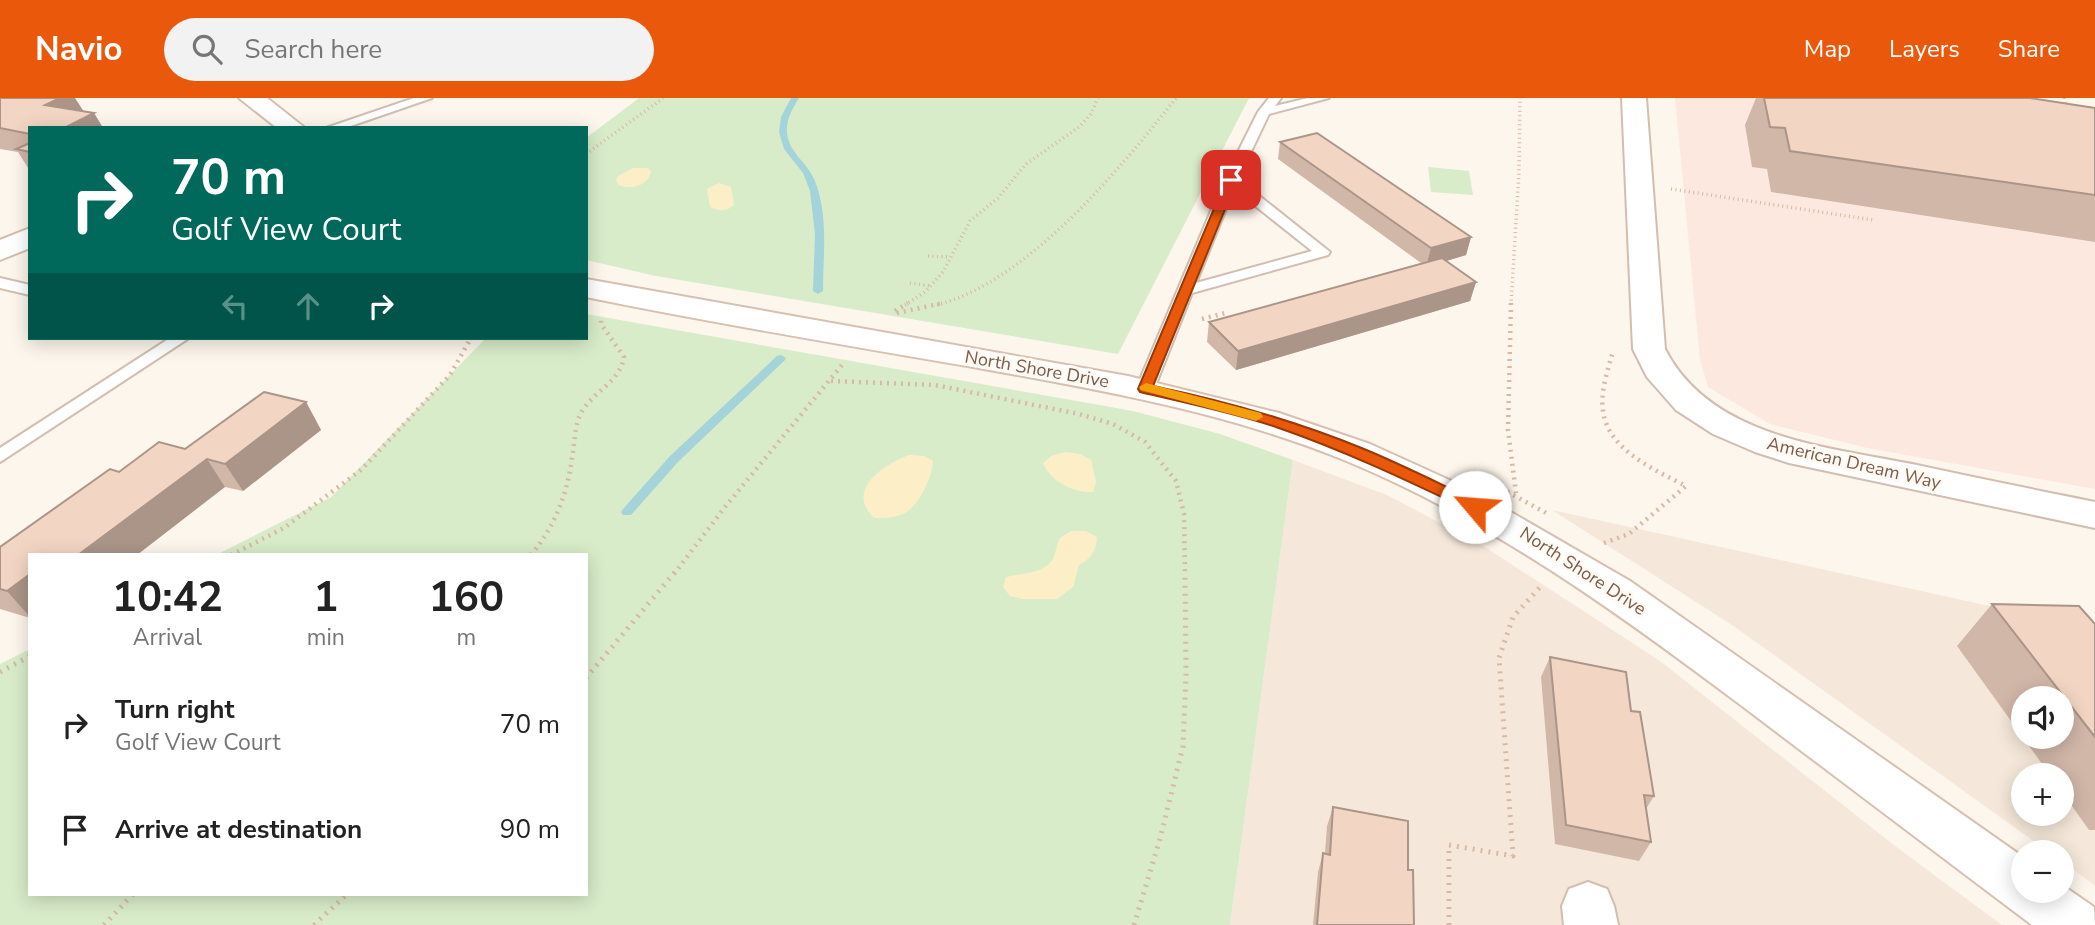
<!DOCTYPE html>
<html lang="en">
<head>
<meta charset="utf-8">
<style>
	body { margin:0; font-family:"Nunito Sans",sans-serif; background:#f2f2f2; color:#222; height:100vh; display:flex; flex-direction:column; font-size:26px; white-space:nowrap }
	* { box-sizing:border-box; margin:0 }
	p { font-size:23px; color:#767676 }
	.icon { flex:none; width:38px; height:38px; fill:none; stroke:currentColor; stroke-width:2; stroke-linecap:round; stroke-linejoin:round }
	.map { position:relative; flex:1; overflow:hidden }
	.panel { position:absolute; left:28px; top:455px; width:560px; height:343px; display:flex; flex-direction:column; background:#fff; border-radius:0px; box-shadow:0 4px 18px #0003 }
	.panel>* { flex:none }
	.guide { position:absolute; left:28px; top:28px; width:560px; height:214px; border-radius:0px; box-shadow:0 4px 18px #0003; background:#00695c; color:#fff; overflow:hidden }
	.buttons { position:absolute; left:2011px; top:588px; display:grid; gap:14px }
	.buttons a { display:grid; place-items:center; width:63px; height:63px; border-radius:50%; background:#fff; box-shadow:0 4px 18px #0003; font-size:35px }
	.pin { position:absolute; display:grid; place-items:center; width:60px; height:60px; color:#fff; margin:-30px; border-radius:14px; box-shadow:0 4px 10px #0006 }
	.me { position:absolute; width:77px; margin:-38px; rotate:297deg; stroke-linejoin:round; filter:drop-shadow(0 0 5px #0008) }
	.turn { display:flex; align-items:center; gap:24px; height:147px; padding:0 28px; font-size:32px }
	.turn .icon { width:91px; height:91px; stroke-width:2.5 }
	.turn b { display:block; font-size:49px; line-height:60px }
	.lanes { display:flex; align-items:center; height:66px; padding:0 28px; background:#0003; justify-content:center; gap:35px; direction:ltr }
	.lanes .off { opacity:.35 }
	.eta { display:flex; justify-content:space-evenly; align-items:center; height:119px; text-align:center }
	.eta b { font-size:42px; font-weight:700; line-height:49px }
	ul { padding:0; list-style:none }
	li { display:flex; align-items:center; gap:21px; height:105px; padding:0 28px }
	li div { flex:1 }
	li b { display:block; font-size:26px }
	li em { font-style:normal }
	header { display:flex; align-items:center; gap:42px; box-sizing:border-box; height:98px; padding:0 35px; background:#ea580c; color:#fff }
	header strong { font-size:33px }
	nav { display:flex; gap:38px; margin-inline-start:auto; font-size:24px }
	.search { width:490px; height:63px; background:#f2f2f2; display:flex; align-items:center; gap:18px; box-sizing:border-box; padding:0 24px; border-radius:38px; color:#767676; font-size:26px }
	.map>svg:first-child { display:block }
	.residential { fill:#f5e8da; fill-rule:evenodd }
	.commercial { fill:#fde8e0 }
	.green { fill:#d8ecc9 }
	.sand { fill:#fcefc7 }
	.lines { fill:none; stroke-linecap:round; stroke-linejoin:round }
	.stream { fill:#a5d3da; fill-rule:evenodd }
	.lane-casing { stroke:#d1beb0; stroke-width:4 }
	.street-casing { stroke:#d1beb0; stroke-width:4 }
	.secondary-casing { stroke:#d6c0b0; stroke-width:4 }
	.path-far2 { stroke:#d9b8a5; stroke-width:3.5; stroke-dasharray:1 3.5; stroke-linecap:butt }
	.path-far1 { stroke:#d9b8a5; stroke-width:4.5; stroke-dasharray:2 5; stroke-linecap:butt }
	.path { stroke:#d9b8a5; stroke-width:5; stroke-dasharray:2 6; stroke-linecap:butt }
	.lane { fill:#fff; fill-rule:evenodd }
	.street { fill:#fff; fill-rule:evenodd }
	.secondary { fill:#fff; fill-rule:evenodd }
	.path-bridge { stroke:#d9b8a5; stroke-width:4.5; stroke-dasharray:2 5; stroke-linecap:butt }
	.wall { fill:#d1b7a8; fill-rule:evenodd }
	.shaded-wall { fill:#aa9588 }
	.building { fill:#f3d5c3; stroke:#aa9588; stroke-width:2 }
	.route { fill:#ea580c; stroke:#983908; stroke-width:2 }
	.slow { fill:#f59e0b }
	.labels { text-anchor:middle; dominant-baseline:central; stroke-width:6; stroke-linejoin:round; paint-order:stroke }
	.street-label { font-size:18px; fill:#7a5c4d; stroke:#fffaf3 }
</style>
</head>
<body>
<header>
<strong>Navio</strong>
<div class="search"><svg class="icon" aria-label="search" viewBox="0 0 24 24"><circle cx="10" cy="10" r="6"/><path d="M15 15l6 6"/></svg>Search here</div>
<nav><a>Map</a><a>Layers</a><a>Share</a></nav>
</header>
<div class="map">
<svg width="2095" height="827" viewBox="0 0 2095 827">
	<rect width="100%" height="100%" fill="#fdf6ec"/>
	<!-- residential -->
	<path class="residential" d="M1293 362 1387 397 1482 447 1660 563 1899 751 2002 827H1230Z
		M1552 412 2095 531V788L2062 763V754H2049L1732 527ZM2023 600H2062V639H2023ZM2023 677H2062V716H2023Z"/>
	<!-- commercial -->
	<path class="commercial" d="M1675 0H1834L2095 47V391L1867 350 1770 326 1708 289 1700 262Z"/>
	<!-- green -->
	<path class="green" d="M639 0H1249L1118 256 656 178 586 162V40Z
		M1428 69 1469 73 1473 97 1431 94Z
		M586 216 1133 313 1220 336 1293 362 1230 827H0V566L30 551V796H586V457H216L331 399 486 240H586Z"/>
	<!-- sand -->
	<path class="sand" d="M633 70H648L651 74C647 88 632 92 619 87L616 83 618 78Z
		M719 85 731 89 734 107C726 114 719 113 710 109L707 91Z
		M1065 354 1080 356 1091 362 1096 384 1093 394C1074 395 1051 384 1043 365L1051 358Z
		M909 357 924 358 933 363C932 379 919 409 903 416 894 420 883 420 874 420 845 392 883 367 909 357Z
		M1071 433H1086L1097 439C1096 454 1091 460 1079 467L1073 489 1057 501H1023L1010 498 1003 489 1006 479C1021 475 1044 476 1053 461 1056 455 1056 447 1060 440Z"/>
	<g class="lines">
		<!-- stream -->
		<path class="stream" d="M791 0H799C792 11 786 22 787 35 789 55 807 64 814 81 829 116 823 156 823 193L818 196 813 193 815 136 810 93 803 75 784 51 779 34 781 19Z
			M781 257 786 260 785 262 678 364 631 417H623L621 414 623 411 670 358 777 258Z"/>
		<!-- lane casing -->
		<g class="lane-casing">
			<path id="lane" d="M414 0H432L345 30H326Z
				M1269 0H1281L1275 8 1308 0H1329L1269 16 1238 81 1330 154 1328 157 1192 195 1154 291 1151 295H1139L1136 291 1224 82 1258 14ZM1234 91 1312 153 1196 185Z
				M0 180 30 187V197L0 190Z
				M170 240H189L0 364V350Z"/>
		</g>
		<!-- street casing -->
		<g class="street-casing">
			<path id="street" d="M1622 0H1646L1665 251C1711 341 1829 349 1917 367 1976 380 2036 392 2095 404V430L1789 365 1755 354 1713 336 1676 312 1647 279 1633 251Z
				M30 130V150L0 162V142Z
				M1588 784 1607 791 1614 808 1618 827H1564L1562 808 1569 791Z"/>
		</g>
		<!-- secondary casing -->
		<g class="secondary-casing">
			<path id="secondary" d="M239 0H267L305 30H277Z
				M586 181 1128 278 1279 315 1370 346 1478 395 1630 483 2023 759V793H2062V787L2094 809 2095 827H2032C1936 755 1839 681 1742 608 1617 514 1490 422 1344 362 1229 315 1106 293 984 271 851 248 718 226 586 199Z"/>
		</g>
		<!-- path-far2 -->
		<path class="path-far2" d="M2064 0 2066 10
			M586 56 663 0
			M1671 91 1873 122
			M928 158 950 159
			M910 185 930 188
			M905 207 925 194 943 174 970 123 998 100 1026 66 1079 29 1091 16 1098 0
			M937 207C1028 183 1119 72 1176 0
			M1511 207 1519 74 1520 0"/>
		<!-- path-far1 -->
		<path class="path-far1" d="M1511 205 1508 332 1516 395
			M895 213 908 205
			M897 215 943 205
			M1202 221 1229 214
			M831 283 935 287 1079 316 1113 326 1145 344 1176 383 1184 416 1185 476
			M1604 445 1629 436 1686 388C1655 372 1608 352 1603 313 1600 293 1608 272 1613 253
			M231 457 284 430 362 371 450 277 471 240
			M531 457C555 428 567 397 572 360 575 346 574 330 580 317 591 294 620 285 624 259L601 226V219
			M674 476 725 409 842 267"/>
		<!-- path -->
		<path class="path" d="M0 574 30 558
			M586 580 675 474
			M104 827 133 796
			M314 827 347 796
			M1134 827 1160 741 1183 648 1186 577 1185 474
			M1449 827V747L1513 758 1499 560 1513 519 1542 487"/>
		<!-- lane -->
		<use href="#lane" class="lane"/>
		<!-- street -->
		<use href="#street" class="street"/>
		<!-- secondary -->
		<use href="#secondary" class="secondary"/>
		<!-- path-bridge -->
		<path class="path-bridge" d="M1495 387 1548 416"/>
	</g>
	<!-- wall -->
	<path class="wall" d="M0 0 94 15 103 30H30V73L18 54 0 51Z
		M1756 0H2030L2095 10V144L1771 94 1767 71 1752 69 1745 27Z
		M1280 44 1471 139 1466 157 1446 163 1476 184 1470 203 1236 272 1207 244 1209 224 1421 165 1278 61Z
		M306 304 321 332 243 393 225 389 30 457V520L0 511V449L119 374 185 351Z
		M1992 506 2095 526V732H2089L2062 694V677H2050L1957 548ZM2023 600H2062V639H2023Z
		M1550 559 1631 613 1654 698 1646 711 1651 744 1639 763 1555 746 1541 579Z
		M1333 709 1408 772 1414 827H1313L1318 774 1323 755H1325L1327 728Z"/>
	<!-- shaded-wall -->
	<path class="shaded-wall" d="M60 0H75L86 17 45 7Z
		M94 15 103 30H69L68 28Z
		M1471 139 1466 157 1426 169 1431 150Z
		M1476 184 1470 203 1236 272 1238 253Z
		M306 304 321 332 243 393 225 366Z
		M207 361 225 389 137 457H78Z
		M30 476V519L7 493Z"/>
	<!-- building -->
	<path class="building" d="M0 0H60L45 7 94 15 68 28 78 30H30V36L0 30Z
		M1764 0H2030L2095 10V97L1790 53 1785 30 1770 29Z
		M1317 35 1471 139 1431 150 1280 44Z
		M30 45V54L16 51Z
		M1442 160 1476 184 1238 253 1209 224Z
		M264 294 306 304 225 366 207 361 78 457H30V476L7 493 0 491V449L110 371 119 374 159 344 185 351Z
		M1992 506 2079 508 2095 526V639Z
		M1550 559 1626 574 1631 613 1640 614 1654 698 1644 697 1651 744 1566 727Z
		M1333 709 1408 723V772H1413L1414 827H1317L1323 755 1330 757Z"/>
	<!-- route -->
	<path class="route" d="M1231 78 1237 82 1153 288C1225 303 1296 323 1364 351 1403 367 1442 387 1481 405L1483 409 1481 412H1469C1406 382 1343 352 1276 329 1231 314 1186 305 1140 294L1138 291 1226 82Z"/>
	<!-- slow -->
	<path class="slow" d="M1146 285 1261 315 1263 319 1256 323 1141 292 1139 289Z"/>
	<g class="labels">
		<!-- street labels -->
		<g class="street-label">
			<text transform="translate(1037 271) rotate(10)">North Shore Drive</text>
			<text transform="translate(1854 365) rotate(13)">American Dream Way</text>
			<text transform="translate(1583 473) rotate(33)">North Shore Drive</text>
		</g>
	</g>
</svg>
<div class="buttons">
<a><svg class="icon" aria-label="sound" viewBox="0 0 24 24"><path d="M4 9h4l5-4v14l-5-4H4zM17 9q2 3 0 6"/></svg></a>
<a>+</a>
<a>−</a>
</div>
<div class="pin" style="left:1231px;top:82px;background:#d93025"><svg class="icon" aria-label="arrive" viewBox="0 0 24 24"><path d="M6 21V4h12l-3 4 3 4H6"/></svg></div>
<svg class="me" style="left:1475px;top:409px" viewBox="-20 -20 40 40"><circle r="19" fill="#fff"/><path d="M0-13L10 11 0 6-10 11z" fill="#ea580c"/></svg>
<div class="guide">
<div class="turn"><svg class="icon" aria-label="right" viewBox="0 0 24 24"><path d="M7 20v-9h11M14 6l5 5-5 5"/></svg><div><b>70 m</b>Golf View Court</div></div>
<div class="lanes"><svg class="icon off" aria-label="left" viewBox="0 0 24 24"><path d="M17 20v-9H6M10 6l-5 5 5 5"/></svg><svg class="icon off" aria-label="ahead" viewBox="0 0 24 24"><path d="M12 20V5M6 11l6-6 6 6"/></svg><svg class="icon" aria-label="right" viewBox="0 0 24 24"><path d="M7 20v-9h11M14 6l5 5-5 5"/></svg></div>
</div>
<section class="panel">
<div class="eta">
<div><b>10:42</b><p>Arrival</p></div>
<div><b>1</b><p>min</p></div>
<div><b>160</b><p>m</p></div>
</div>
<ul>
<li><svg class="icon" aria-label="right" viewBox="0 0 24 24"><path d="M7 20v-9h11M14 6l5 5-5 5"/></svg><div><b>Turn right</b><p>Golf View Court</p></div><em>70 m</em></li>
<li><svg class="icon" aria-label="arrive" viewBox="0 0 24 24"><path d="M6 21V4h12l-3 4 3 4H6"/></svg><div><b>Arrive at destination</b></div><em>90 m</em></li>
</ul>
</section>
</div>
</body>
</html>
